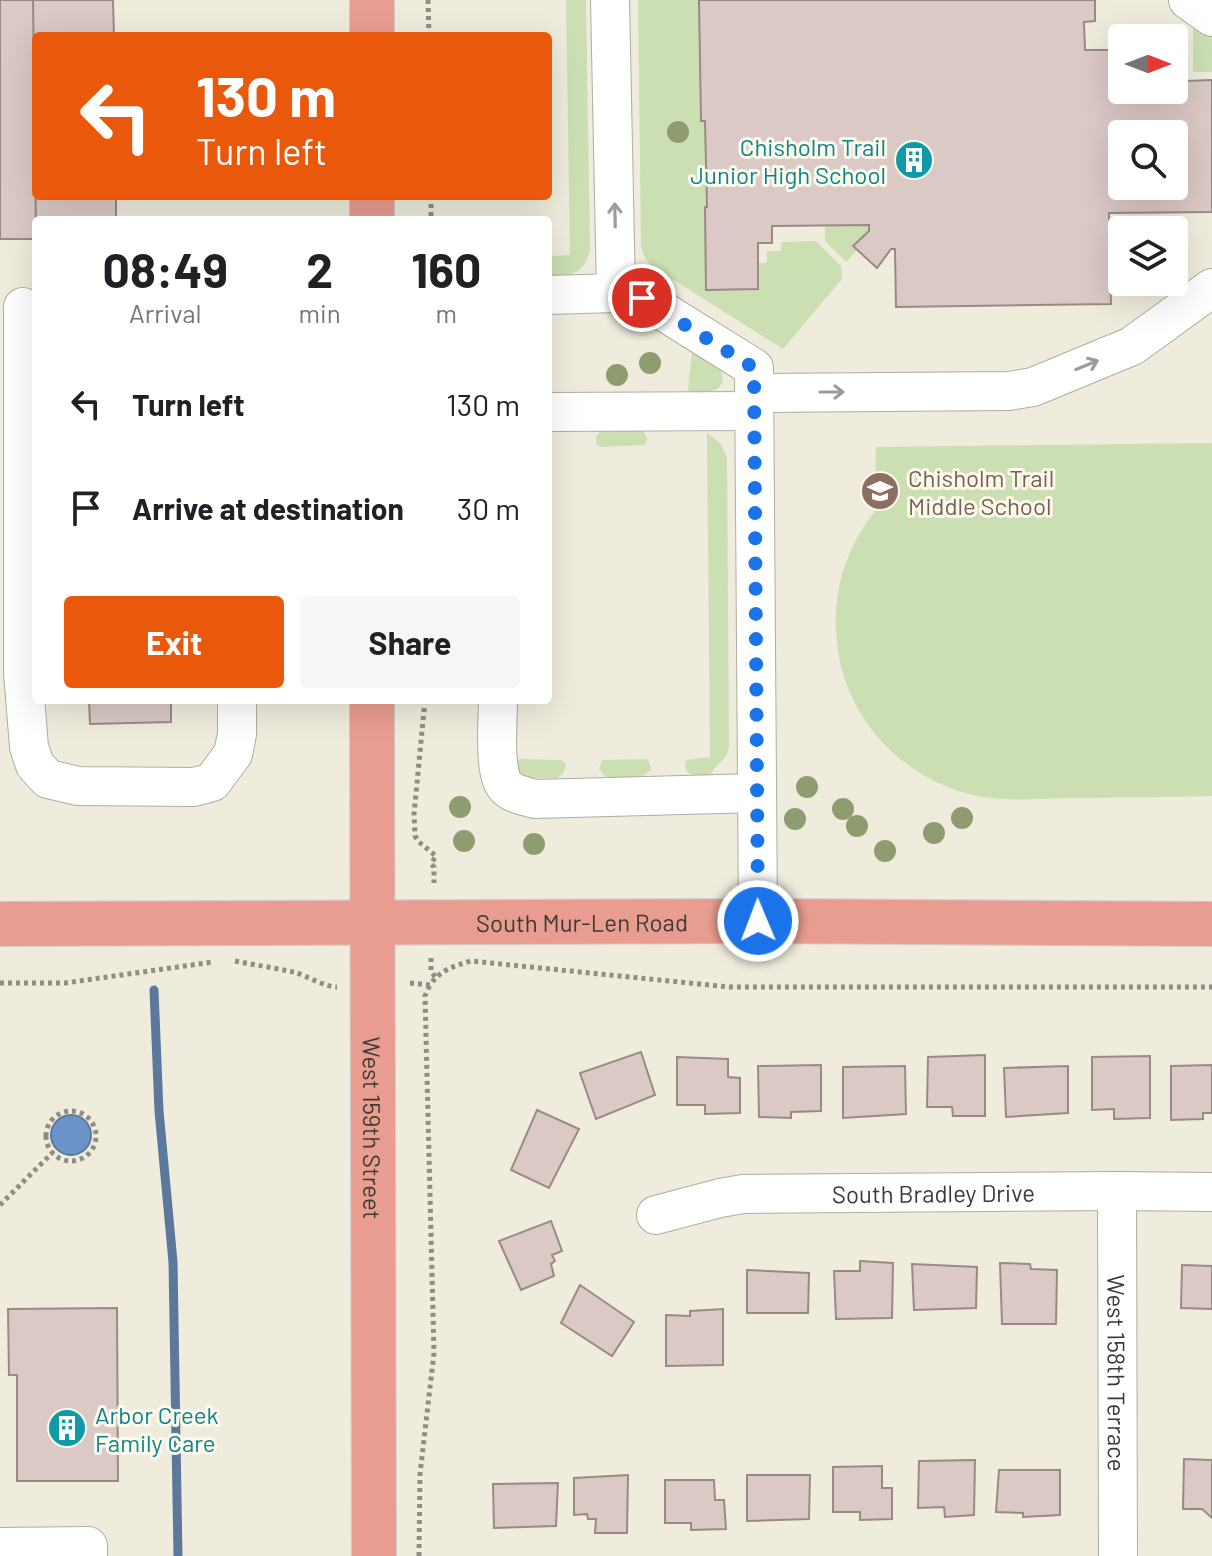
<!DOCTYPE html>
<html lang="en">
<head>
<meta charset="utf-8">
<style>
	body { margin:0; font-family:Barlow,sans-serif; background:#f6f6f6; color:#202124; height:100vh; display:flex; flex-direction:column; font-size:30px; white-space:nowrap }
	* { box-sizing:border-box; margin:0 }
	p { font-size:26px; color:#757577 }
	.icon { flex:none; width:44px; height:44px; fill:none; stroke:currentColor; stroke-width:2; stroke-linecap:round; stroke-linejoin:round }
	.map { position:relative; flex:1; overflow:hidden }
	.panel { position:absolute; left:32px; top:216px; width:520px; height:488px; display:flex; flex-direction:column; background:#fff; border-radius:8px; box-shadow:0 8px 32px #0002 }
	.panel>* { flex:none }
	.guide { position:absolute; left:32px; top:32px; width:520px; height:168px; border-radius:8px; box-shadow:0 8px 32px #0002; background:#ea580c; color:#fff; overflow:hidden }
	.needle { width:52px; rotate:90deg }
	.buttons { position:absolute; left:1108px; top:24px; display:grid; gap:16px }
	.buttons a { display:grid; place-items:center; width:80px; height:80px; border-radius:8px; background:#fff; box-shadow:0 8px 32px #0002; font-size:40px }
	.pin { position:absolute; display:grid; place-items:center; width:68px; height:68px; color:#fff; margin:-34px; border:4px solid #fff; border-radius:50%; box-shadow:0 2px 8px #0007 }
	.me { position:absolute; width:88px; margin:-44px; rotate:359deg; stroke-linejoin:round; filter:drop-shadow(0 0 6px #0008) }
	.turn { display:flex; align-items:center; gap:28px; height:168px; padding:0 32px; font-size:36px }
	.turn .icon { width:104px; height:104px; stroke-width:2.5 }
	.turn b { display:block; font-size:56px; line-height:68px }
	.eta { display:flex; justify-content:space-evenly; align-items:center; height:136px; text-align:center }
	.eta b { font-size:48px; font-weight:700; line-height:56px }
	.cta { display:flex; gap:16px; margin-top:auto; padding:16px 32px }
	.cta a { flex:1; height:92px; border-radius:8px; background:#ea580c; color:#fff; font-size:32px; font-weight:700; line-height:92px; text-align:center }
	.cta a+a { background:#f6f6f6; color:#202124 }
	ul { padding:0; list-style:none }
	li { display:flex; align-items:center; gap:24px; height:104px; padding:0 32px }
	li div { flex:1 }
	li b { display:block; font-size:30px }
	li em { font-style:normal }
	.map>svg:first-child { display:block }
	.green { fill:#cbdfb3 }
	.water { fill:#6a94c9; stroke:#5c799c; stroke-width:2 }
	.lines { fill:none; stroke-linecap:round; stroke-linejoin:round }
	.stream { stroke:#5c799c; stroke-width:9 }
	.building { fill:#dac9c5; stroke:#9a8a86; stroke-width:2; fill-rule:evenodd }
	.minor-casing { stroke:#afad9f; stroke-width:40 }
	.major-casing { stroke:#ccccca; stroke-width:46 }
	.path { stroke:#908e84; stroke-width:5; stroke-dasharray:4 4; stroke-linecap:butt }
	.minor { stroke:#fff; stroke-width:38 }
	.major { stroke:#e99d90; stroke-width:44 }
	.tree { fill:#8f9c70 }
	.oneway { stroke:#9d9c9a }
	.route { stroke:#1a73e8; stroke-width:14; stroke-dasharray:0 25.2 }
	.labels { text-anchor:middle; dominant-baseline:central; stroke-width:6; stroke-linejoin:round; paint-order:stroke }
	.culture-label { font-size:24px; fill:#0d838f; stroke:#fcfaeb; text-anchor:end }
	.education-label { font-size:24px; fill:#785e54; stroke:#fcfaeb; text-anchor:start }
	.street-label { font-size:24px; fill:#3b3a34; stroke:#fcfaeb }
</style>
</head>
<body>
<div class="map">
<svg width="1212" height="1556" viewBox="0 0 1212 1556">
	<rect width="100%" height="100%" fill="#efecdd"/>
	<!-- green -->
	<path class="green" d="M566 0H586L590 249C585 273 573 276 551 276L548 275V256L570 255Z
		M638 0H699L701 120 705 121 707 289H758V263H767V251H781V242L816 241 841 266 842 279 783 349 650 265 644 256 641 245Z
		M1193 28 1204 30 1212 36V72H1193Z
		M825 225H869V231L853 246 857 250 846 262 825 241Z
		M692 352 721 371 723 381C718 395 702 392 688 392Z
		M640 429C646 434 649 438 645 445L600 447 596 444V436L602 430Z
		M707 433 720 443 727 457 729 746C727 761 715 764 710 776 698 777 681 777 686 760L710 757Z
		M1212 443V796C1163 797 1115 798 1066 798 1034 799 1000 802 969 794 899 776 844 715 837 643 830 584 852 531 894 490V488H875L876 447Z
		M520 759 561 760 566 764C565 771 563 774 557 778H522L517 775 515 762Z
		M646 759 649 761 651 769C644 779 620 781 608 777 602 775 602 773 599 768L602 760Z"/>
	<!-- water -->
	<path class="water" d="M51 1135a20 20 0 1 1 40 0a20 20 0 1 1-40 0Z"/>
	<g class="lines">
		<!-- stream -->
		<path class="stream" d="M154 990 159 1111 173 1262 178 1556"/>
	</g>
	<!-- building -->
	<path class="building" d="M0 0H33L36 239H0Z
		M33 0H113L114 36H36V196H116V220H36V227Z
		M699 0H1095V21L1084 22 1085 50H1122V90H1174V49H1185V81L1212 80V212L1109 213 1111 304 896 307 895 249H891L877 268 853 246 869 231V225L772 226V243H758V289L706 290 705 207H707L705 121H701ZM1122 134H1174V186H1122Z
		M89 700H171V722L90 724Z
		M641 1052 655 1095 596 1119 580 1073Z
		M985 1055V1116H953L952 1107H927L928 1057Z
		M1150 1056V1118L1114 1119V1109L1092 1110V1057Z
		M677 1057 728 1059V1077L740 1078V1113L705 1114V1105H677Z
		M821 1065V1111L791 1112V1118L759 1117 758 1066Z
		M1212 1065V1113H1203V1119L1171 1120V1066Z
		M905 1066 906 1114 843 1118V1067Z
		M1068 1066V1113L1006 1117 1004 1068Z
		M537 1110 579 1129 549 1188 511 1170Z
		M551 1221 562 1251 552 1255 555 1261 551 1264 554 1276 521 1290 499 1241Z
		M860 1261 893 1263 892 1318 836 1319 834 1271H860Z
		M1000 1263 1030 1264 1031 1269 1057 1270 1056 1324H1002Z
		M912 1264 977 1267 976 1308 914 1310Z
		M1182 1265 1212 1266V1309L1181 1308Z
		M747 1270 809 1273 808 1313H747Z
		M580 1285 634 1322 612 1356 561 1323Z
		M117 1308 118 1481H17V1375H9L8 1309Z
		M723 1309V1365L666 1366V1315L690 1316V1311Z
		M1184 1459 1212 1460V1518L1202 1509H1183Z
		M975 1460 974 1515 945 1517 944 1507 918 1508 919 1461Z
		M882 1466V1488H892V1519L860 1520V1512H833V1467Z
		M999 1470H1060V1515L1023 1517V1513L996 1512Z
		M628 1475 627 1533H595L596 1519H588L587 1514 574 1515V1478Z
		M747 1475H810L809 1519 747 1521Z
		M665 1480H714L715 1500H724L726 1529 691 1530V1523H665Z
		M558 1483 556 1526 494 1528 493 1484Z"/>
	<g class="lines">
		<!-- minor casing -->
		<g class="minor-casing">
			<g id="minor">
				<path d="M610 0 616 293"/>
				<path d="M1188 0 1212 17"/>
				<path d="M548 295 616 293 642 298 754 368 758 921"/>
				<path d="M23 307V672L29 747 35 765 48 779 78 786 194 787 212 782 233 754 237 734V700"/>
				<path d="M754 393 1009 391 1033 387 1132 346 1212 288"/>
				<path d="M548 412 754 411"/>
				<path d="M498 700C498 719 493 775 506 787 514 795 525 796 535 799L757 793"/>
				<path id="s1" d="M1117 1191 1118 1556"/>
				<path id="s2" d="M656 1215 720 1198 743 1194 1117 1191 1212 1192"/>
				<path d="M0 1547 88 1546V1556"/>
			</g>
		</g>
		<!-- major casing -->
		<g class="major-casing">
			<g id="major">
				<path d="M372 0V36"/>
				<path d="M372 196V220"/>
				<path id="s3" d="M372 700 374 1556"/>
				<path id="s4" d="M0 924 758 921 1212 924"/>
			</g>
		</g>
		<!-- path -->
		<path class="path" d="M428 0 429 36
			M431 196V220
			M425 700 414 814 415 836 419 842 436 856 431 864 434 867V883
			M431 958V971L435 977
			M235 961C255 965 275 968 294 972 307 976 325 987 337 987
			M0 983H65L213 962
			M410 983 430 985C440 970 454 966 471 961L729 987H1212
			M46 1136a25 25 0 1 1 50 0a25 25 0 1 1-50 0Z
			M0 1205 52 1153
			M419 1556 420 1474 434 1353 425 996 430 985"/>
		<!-- minor -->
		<use href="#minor" class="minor"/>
		<!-- major -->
		<use href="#major" class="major"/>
	</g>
	<!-- trees -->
	<g class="tree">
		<circle cx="678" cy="132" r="11"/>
		<circle cx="650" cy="363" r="11"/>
		<circle cx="617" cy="375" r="11"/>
		<circle cx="807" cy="787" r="11"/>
		<circle cx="460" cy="807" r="11"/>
		<circle cx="843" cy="809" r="11"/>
		<circle cx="962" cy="818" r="11"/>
		<circle cx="795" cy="819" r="11"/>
		<circle cx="857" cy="826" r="11"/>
		<circle cx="934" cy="833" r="11"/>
		<circle cx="464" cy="841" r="11"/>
		<circle cx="534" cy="844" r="11"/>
		<circle cx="885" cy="851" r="11"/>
	</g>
	<!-- one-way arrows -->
	<defs><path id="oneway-shaft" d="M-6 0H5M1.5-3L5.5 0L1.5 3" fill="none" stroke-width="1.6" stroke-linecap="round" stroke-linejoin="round" transform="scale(2)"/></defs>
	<g class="oneway">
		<use href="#oneway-shaft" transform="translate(615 215) rotate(-91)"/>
		<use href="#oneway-shaft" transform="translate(1087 365) rotate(-22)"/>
		<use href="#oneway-shaft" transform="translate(832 392)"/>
	</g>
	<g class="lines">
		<!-- route -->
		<path class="route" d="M642 298 754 368 758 921"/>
	</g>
	<!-- icons -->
	<defs>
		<g id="building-disc" transform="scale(2)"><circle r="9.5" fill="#0f9aa8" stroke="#fcfaeb"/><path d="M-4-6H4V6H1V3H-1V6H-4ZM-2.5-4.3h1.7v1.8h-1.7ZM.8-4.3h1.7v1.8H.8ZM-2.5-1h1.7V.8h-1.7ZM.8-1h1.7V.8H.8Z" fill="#fff"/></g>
		<g id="school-disc" transform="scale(2)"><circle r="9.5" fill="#8d6e63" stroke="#fcfaeb"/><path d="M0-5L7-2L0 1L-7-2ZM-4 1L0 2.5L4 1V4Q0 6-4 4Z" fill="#fff"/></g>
	</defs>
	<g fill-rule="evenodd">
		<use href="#building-disc" x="914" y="160"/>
		<use href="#school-disc" x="880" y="491"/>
		<use href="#building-disc" x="67" y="1428"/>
	</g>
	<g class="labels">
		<!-- culture labels -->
		<g class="culture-label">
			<text x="886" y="146">Chisholm Trail<tspan x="886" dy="28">Junior High School</tspan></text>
			<text x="95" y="1414" text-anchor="start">Arbor Creek<tspan x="95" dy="28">Family Care</tspan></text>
		</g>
		<!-- education labels -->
		<g class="education-label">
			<text x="908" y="477">Chisholm Trail<tspan x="908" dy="28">Middle School</tspan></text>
		</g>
		<!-- street labels -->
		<g class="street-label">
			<text stroke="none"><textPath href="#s4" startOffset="582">South Mur-Len Road</textPath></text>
			<text stroke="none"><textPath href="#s3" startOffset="428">West 159th Street</textPath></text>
			<text stroke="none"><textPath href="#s2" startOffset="280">South Bradley Drive</textPath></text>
			<text stroke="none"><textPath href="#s1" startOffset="182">West 158th Terrace</textPath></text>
		</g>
	</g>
</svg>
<div class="buttons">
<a><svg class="needle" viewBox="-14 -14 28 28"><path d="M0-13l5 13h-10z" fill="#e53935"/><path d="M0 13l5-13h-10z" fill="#757577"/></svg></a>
<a><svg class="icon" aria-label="search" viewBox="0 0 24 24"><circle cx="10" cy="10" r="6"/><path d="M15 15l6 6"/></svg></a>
<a><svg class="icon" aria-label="layers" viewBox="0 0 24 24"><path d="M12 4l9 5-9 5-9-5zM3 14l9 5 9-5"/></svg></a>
</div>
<div class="pin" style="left:642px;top:298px;background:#d93025"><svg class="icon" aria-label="arrive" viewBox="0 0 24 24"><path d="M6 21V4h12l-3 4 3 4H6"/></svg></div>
<svg class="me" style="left:758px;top:921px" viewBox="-20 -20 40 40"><circle r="17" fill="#1a73e8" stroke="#fff" stroke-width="3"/><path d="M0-11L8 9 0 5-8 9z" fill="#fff"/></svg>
<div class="guide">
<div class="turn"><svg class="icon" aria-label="left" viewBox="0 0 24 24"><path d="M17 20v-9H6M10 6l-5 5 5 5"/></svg><div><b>130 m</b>Turn left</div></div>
</div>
<section class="panel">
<div class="eta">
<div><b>08:49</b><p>Arrival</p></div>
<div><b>2</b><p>min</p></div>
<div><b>160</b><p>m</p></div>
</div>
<ul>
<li><svg class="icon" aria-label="left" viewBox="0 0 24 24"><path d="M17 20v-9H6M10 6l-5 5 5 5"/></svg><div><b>Turn left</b></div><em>130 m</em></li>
<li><svg class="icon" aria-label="arrive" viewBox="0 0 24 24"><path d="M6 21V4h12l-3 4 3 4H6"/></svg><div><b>Arrive at destination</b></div><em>30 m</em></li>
</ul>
<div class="cta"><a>Exit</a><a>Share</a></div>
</section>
</div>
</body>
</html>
